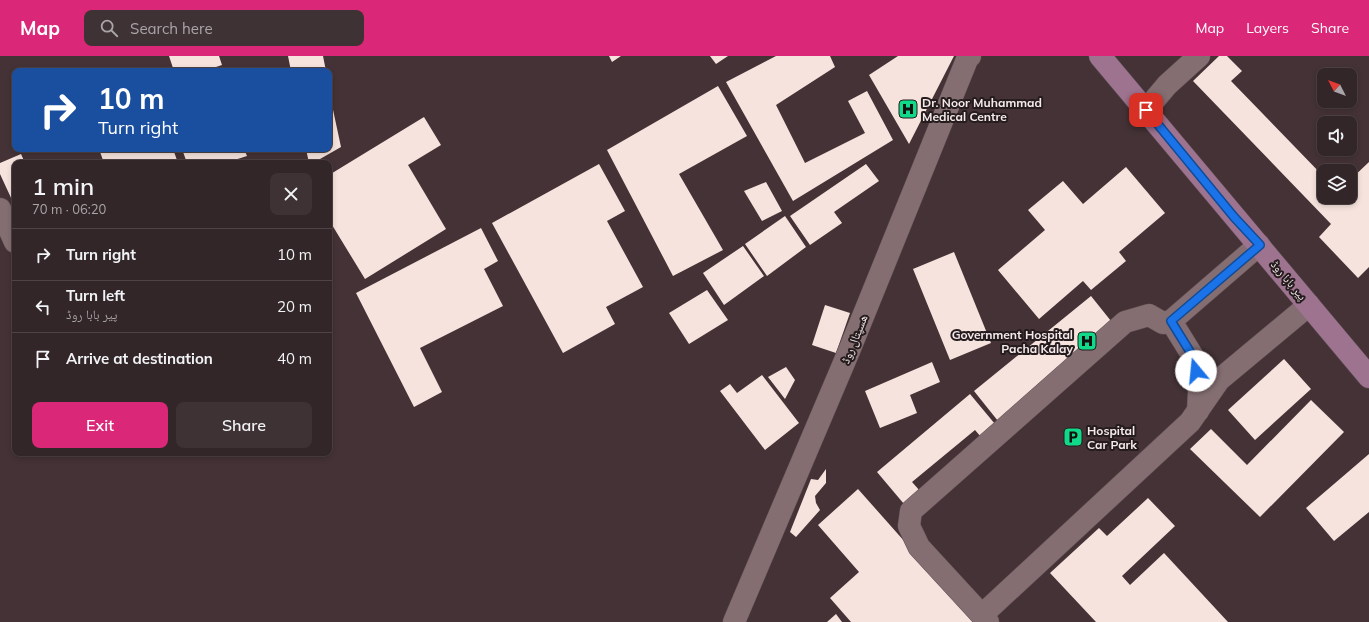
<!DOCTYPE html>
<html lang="en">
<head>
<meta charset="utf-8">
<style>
	body { margin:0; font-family:Mulish,"Noto Naskh Arabic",sans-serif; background:#3e3234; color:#f1f3f6; height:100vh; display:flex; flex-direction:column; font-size:15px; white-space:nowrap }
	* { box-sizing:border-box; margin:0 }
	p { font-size:13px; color:#a9a5a8 }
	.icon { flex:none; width:22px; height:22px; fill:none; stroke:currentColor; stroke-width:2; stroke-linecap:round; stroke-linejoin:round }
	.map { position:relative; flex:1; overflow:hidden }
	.details { position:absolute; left:12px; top:104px; width:320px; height:296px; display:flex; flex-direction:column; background:#332628; border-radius:8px; box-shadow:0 2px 6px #0003,0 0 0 1px #4e4345 }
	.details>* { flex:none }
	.banner { position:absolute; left:12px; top:12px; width:320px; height:84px; border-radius:8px; box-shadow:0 2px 6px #0003,0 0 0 1px #4e4345; background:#1a4fa0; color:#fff; overflow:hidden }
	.needle { width:26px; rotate:312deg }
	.buttons { position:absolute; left:1317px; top:12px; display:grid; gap:8px }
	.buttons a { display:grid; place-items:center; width:40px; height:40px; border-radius:8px; background:#332628; box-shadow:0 2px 6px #0003,0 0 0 1px #4e4345; font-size:20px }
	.pin { position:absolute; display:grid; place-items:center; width:34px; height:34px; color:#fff; margin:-17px; border-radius:8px; box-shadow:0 2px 6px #0006 }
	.me { position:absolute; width:44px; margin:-22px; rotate:343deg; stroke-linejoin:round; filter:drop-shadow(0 0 3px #0008) }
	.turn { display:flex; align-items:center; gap:14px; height:84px; padding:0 20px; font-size:18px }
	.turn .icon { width:52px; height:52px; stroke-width:2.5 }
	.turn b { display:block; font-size:28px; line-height:34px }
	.round { display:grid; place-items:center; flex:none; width:42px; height:42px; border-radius:8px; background:#3e3234 }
	.overview { display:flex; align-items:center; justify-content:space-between; height:68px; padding:0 20px }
	h1 { font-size:24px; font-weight:600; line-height:30px }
	.cta { display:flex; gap:8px; margin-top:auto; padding:8px 20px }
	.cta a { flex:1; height:46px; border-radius:8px; background:#db2777; color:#fff; font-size:16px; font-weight:600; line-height:46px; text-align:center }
	.cta a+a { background:#3e3234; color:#f1f3f6 }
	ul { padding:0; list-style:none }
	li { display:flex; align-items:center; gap:12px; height:52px; padding:0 20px; border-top:1px solid #4e4345 }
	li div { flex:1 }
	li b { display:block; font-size:15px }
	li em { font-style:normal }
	header { display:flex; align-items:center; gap:24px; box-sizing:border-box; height:56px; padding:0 20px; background:#db2777; color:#fff }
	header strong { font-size:19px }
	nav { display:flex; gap:22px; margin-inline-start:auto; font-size:14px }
	.search { width:280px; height:36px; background:#3e3234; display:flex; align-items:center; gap:10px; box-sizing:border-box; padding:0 14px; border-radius:8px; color:#a9a5a8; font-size:15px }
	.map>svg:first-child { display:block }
	.building { fill:#f6e3dd }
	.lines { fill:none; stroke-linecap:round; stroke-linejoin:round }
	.minor-casing { stroke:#5f4f53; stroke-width:23 }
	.major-casing { stroke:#5f4f53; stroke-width:23 }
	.minor { stroke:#846e72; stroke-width:22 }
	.major { stroke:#9e7390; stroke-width:22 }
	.route-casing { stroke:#114b97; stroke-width:10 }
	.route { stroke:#1a73e8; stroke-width:7 }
	.labels { text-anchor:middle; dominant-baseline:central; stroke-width:4; stroke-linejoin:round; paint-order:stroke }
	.poi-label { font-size:12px; font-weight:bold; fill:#f5e9eb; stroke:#251c1e; text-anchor:start }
	.street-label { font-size:12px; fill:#f5e9eb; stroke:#251c1e }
</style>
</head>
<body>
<header>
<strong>Map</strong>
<div class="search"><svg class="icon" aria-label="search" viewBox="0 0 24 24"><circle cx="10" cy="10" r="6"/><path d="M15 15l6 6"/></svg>Search here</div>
<nav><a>Map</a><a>Layers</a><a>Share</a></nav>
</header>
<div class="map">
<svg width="1369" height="566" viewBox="0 0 1369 566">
	<rect width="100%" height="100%" fill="#443236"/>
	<!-- building -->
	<path class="building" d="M169 0H219L222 9 204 15H174Z
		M288 0H323L326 15H291Z
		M609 0H621L612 6Z
		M710 0H728L716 8Z
		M776 0H830L835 11 776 49 805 107 865 77 848 45 867 35 893 84 793 145 726 26Z
		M898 0H954L909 88 869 19Z
		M1219 0H1227L1242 15 1231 25 1324 121V141H1350V124L1369 106V211L1358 222 1319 181 1331 168 1193 25Z
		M718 30 747 80 679 118 723 194 673 220 607 94Z
		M329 35 341 91 313 107H309L306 93H329Z
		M424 61 441 89 408 109 446 173 365 223 329 164V119Z
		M99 93H173L178 107H104Z
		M182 93H244L247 100 225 107H187Z
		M21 98 25 107H15V142L12 144 0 118V107Z
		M599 108 625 155 607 165 643 231 606 251 615 268 563 297 492 167Z
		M866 108 879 125 834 156 842 167 810 189 790 160Z
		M1126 111 1165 157 1119 196 1126 205 1091 234 1083 225 1039 263 998 214 1045 174 1028 154 1063 125 1083 148Z
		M766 126 782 155 762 165 744 135Z
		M785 160 806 191 767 220 745 188Z
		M481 172 498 205 484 213 503 250 420 292 442 336 414 351 356 237Z
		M743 190 764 220 724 249 703 217Z
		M954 196 991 287 950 304 913 213Z
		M707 234 728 264 689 288 669 257Z
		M1091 240 1115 270 998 365 974 335Z
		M825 249 850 257 836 297 812 289Z
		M1284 303 1311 333 1255 384 1228 354Z
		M932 306 940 326 910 339 917 357 880 372 865 335Z
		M786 311 795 324 785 343 768 321Z
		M762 319 799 367 765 394 720 335 730 328 737 337Z
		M970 338 995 368 981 381 975 374 912 426 920 435 904 448 877 416Z
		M1311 344 1344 376 1260 461 1190 393 1211 373 1247 409Z
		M1369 398V456L1334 485 1306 452Z
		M826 413V427L815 440 816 447 820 454 796 481 790 476 811 423 818 424Z
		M858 433 976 566H851L830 542 859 516 818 469Z
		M1148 442 1175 470 1122 520 1130 529 1164 497 1228 566H1096L1050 517 1099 472 1107 480Z
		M836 558 842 566H827Z"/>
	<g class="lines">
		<!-- minor casing -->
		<g class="minor-casing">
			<path id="minor" d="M1146 54 1167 29 1199 0
				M0 153 15 186
				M1171 265 1192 299 1199 335 1198 355
				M982 559 1190 366 1219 324 1309 249
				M734 566 849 295 968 1 970 0
				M988 566 919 491 909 470 911 455 1125 266 1149 259 1163 267 1171 265 1259 189"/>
		</g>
		<!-- major casing -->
		<g class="major-casing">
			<path id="major" d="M1100 0 1369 321"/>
		</g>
		<!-- minor -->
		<use href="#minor" class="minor"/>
		<!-- major -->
		<use href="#major" class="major"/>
	</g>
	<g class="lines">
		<!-- route casing -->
		<g class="route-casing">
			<path id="route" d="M1146 54 1234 161 1260 189 1171 265 1192 299 1196 315"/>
		</g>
		<!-- route -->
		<use href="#route" class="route"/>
	</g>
	<!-- icons -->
	<defs>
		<g id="hospital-square" transform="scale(1)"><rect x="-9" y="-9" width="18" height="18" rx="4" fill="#11d98a" stroke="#251c1e"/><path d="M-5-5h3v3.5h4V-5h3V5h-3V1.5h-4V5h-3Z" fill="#111"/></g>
		<g id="parking-square" transform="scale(1)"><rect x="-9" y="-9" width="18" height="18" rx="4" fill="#11d98a" stroke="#251c1e"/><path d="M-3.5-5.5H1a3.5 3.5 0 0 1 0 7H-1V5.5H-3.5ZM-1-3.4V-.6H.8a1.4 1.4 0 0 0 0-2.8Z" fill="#111"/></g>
	</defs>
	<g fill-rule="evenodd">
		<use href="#hospital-square" x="908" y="53"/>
		<use href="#hospital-square" x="1087" y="285"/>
		<use href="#parking-square" x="1073" y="381"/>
	</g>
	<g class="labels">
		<!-- poi labels -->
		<g class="poi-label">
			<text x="922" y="46">Dr. Noor Muhammad<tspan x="922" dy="14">Medical Centre</tspan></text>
			<text x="1073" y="278" text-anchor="end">Government Hospital<tspan x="1073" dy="14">Pacha Kalay</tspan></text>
			<text x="1087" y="374">Hospital<tspan x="1087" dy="14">Car Park</tspan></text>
		</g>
		<!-- street labels -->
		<g class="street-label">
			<text transform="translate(1289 224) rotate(50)">پیر بابا روڈ</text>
			<text transform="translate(854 283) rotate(-68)">ھسپتال روڈ</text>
		</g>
	</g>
</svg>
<div class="buttons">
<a><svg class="needle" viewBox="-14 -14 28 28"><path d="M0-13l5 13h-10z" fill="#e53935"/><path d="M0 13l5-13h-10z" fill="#a9a5a8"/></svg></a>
<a><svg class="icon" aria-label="sound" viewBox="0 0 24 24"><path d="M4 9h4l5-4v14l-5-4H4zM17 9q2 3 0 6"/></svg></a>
<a><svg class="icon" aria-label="layers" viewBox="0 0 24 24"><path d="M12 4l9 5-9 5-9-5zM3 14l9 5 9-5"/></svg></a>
</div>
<div class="pin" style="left:1146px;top:54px;background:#d93025"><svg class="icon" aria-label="arrive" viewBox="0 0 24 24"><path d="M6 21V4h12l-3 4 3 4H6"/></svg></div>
<svg class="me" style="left:1196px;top:315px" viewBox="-20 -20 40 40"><circle r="19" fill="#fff"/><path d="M0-13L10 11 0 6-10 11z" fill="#1a73e8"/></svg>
<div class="banner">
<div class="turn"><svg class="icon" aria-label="right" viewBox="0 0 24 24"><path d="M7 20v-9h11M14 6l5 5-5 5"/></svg><div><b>10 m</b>Turn right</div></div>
</div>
<section class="details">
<div class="overview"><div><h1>1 min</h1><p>70 m · 06:20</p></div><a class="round"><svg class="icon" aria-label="close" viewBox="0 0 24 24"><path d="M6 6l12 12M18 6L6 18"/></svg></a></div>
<ul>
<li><svg class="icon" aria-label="right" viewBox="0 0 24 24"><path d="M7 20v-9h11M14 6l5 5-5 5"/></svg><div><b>Turn right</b></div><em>10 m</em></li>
<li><svg class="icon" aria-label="left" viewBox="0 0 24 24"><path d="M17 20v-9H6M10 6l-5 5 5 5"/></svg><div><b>Turn left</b><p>پیر بابا روڈ</p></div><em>20 m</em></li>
<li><svg class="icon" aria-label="arrive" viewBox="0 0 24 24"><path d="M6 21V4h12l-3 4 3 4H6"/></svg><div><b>Arrive at destination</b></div><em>40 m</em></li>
</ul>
<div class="cta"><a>Exit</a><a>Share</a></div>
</section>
</div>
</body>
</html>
